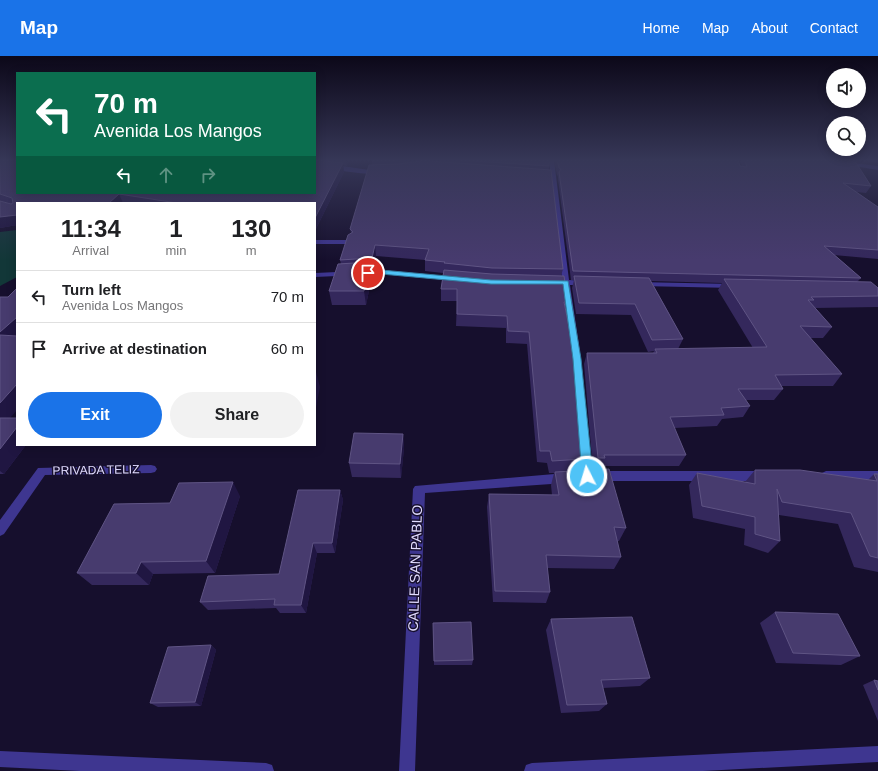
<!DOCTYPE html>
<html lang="en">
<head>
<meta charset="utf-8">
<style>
	body { margin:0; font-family:Arial,sans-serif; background:#f2f2f2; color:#202124; height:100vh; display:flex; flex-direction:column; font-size:15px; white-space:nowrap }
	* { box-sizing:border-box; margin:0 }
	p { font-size:13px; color:#757577 }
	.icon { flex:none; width:22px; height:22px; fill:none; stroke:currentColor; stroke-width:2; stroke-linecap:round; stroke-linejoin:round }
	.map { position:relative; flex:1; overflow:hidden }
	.panel { position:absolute; left:16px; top:146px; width:300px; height:244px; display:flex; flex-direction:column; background:#fff; border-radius:0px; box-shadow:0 2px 10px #0003 }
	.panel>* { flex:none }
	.hud { position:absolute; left:16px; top:16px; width:300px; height:122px; border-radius:0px; box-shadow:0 2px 10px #0003; background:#0b6e4f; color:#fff; overflow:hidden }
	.tools { position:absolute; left:826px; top:12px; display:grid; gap:8px }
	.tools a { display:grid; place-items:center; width:40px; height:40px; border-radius:50%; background:#fff; box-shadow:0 2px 10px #0003; font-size:20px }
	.pin { position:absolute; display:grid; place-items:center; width:34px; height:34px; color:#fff; margin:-17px; border:2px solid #fff; border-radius:50%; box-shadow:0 1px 4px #0007 }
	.me { position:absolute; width:44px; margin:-22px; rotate:355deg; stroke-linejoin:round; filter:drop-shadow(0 0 3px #0008) }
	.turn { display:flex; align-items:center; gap:14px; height:84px; padding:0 12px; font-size:18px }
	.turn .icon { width:52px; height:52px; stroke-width:2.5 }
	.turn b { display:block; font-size:28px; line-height:34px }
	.lanes { display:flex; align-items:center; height:38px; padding:0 12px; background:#0003; justify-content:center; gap:20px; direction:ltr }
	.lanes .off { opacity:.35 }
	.eta { display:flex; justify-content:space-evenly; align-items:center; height:68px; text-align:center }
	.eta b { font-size:24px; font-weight:700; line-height:28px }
	.primary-button { display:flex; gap:8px; margin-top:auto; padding:8px 12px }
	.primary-button a { flex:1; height:46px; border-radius:24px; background:#1a73e8; color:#fff; font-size:16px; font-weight:700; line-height:46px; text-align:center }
	.primary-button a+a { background:#f2f2f2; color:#202124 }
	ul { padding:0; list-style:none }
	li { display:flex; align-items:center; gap:12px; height:52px; padding:0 12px; border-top:1px solid #e0e0e0 }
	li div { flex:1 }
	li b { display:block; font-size:15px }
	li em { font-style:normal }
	header { display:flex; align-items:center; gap:24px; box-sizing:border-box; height:56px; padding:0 20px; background:#1a73e8; color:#fff }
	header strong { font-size:19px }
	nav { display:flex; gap:22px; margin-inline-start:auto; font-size:14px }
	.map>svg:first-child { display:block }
	.green { fill:#123738 }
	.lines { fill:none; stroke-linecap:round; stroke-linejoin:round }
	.street { fill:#3e3690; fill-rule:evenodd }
	.wall { fill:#34285c; fill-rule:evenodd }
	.shaded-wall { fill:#201642 }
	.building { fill:#473b6e; stroke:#5f5484 }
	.route { fill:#4fc3f7; stroke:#337fa1 }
	.labels { text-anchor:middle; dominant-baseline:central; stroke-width:3; stroke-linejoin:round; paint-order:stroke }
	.street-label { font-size:12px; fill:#e1dbff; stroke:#160f2d }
	.near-street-label { font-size:14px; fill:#e1dbff; stroke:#160f2d }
</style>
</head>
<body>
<header>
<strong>Map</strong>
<nav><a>Home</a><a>Map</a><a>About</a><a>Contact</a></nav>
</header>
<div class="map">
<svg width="878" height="715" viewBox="0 0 878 715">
	<rect width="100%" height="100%" fill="#160f2d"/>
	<!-- green -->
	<path class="green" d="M17 174V221L0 230V176Z"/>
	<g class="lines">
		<!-- street -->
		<path class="street" d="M549 104H554L569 224 586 225 590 227 586 229H570L581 303 593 420 594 417 598 415H764L768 417 770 420 768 423 764 425H598L594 423 592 420 591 423 587 425 583 423 581 420 573 303 563 229 552 228 548 226 552 224H562Z
			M818 104H830L878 110V114Z
			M315 106 383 116C373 122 328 112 315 110Z
			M315 184H350L353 186 350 188H315Z
			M381 214 456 221 460 223 456 225 381 218 315 221V217Z
			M637 226 734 228 738 230 734 232 640 230 636 228Z
			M151 409 155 410 157 413 155 416 151 417 45 419 4 478 0 480V464L38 412Z
			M826 415H878V425H826L822 423 820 420 822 417Z
			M566 417 570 419 572 422 570 425 566 427 425 437 415 715H399L413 433 415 430Z
			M878 690V706L703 715H524L526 709 532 707Z
			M0 695 266 707 272 709 274 715H80L0 711Z"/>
	</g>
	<!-- wall -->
	<path class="wall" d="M0 104H350L347 110 343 109 344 116 315 175V147H17V169L0 172Z
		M372 104H549V114L563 213 561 220 568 246 566 256 584 403 580 414H593L584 308 587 297H653L654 295 648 296 631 259 576 258 572 232 574 224H571L558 123V120L557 119 554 104H738L740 110H742L740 104H848L871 130 866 137 857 136 878 151V203L834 199 861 222 857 226 878 240V251L815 252 832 271 823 282H810L842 318 833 330H782L783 333 774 344H746L750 350 743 361 722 363 717 370 674 372 686 399 679 410H601L600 413 626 472 619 485H617L621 501 614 513 547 512 550 536 546 547 493 546 487 451 489 438 552 439 551 429 554 417H549L547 407 537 406 527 288 506 287V272L456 270 457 245H441V233L443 217 425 215V204L376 200 373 213H371L372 220 366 249H332L329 235 341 208 340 204 351 177 350 173 372 109ZM440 104V106H433ZM651 225 722 227 718 234 753 292 678 293 683 283Z
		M863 104H878V107Z
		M0 241 10 362 17 389H26L4 418H0Z
		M403 378 404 392 401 422 352 421 349 407Z
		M755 414 868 424 874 418H878V516L854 511 838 468 779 459 780 485 768 497 744 489 745 473 693 462 689 429 697 417 745 426Z
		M340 434 343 444 335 497H317L306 557H280L276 552 208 554 200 546 279 518Z
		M240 440 215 517 153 518 149 529H92L77 517 170 447Z
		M775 556 860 600 841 609 776 607 760 567Z
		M551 563 650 622 640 630 603 632 607 648 599 655 561 657 546 574Z
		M433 567 473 604 472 609H434Z
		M211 589 216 594 201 650 158 651 150 647Z
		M874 624 878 625V665L863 629Z"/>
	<!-- shaded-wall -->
	<path class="shaded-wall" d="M346 104H350L347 110Z
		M408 104H440L409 110Z
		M343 107 344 116 315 175V162Z
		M119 138 123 147H109Z
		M17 159V169L0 172V161Z
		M375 189 376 200 373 213 372 202Z
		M370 206 372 220 366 249 364 235Z
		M17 261V283H0V276Z
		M315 312 320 331 315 357Z
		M17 328V354L0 374V347Z
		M17 371V389H26L4 418 0 415V393Z
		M403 378 404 392 401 422 400 408Z
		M233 426 240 440 215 517 206 505Z
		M340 434 343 444 335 497 332 487Z
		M313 487 317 497 306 557 301 549Z
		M141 506 153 518 149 529 136 517Z
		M211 589 216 594 201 650 195 646Z"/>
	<!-- building -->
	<path class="building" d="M0 104H17V137H315V104L343 107 315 162V147H177L119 138 109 147H17V159L0 161V145L11 148 13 147 12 142 0 138Z
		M372 104H395L372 105Z
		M428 104 430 105 551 114 563 213 492 212 444 207 445 206 425 204 429 193 375 189 372 202 340 204 348 179 353 176 350 173 369 109 398 108Z
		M459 104H549V110Z
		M557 104H738L740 110 747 111 745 104H846L855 105 871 130 843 127 878 151V194L824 190 861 222 573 215 559 116 561 113 559 112Z
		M370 206 364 235H329L338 208Z
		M444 214 492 218 564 220 568 246H564L574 296H575L584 403 552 405 550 395H540L529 276 508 275 507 260 457 258V233H441Z
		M574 220 649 222 683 283 652 284 635 248 579 247Z
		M724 223 871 226 878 232V240L811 241 814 244H808L832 271 800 270 842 318 775 319 783 333H738L750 350 721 352 724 359 670 361 686 399H604L605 402H598L587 297H657L655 293 767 291Z
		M17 232V261L0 276V241H8Z
		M0 279 17 280V328L0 347Z
		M0 362H17V371L0 393Z
		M354 377 403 378 400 408 349 407Z
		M609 413 626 472 614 471 621 501 546 499 550 536 495 535 489 438 559 439 555 416Z
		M755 414H800L877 425 874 418H878V502L870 500 851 457 782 446 777 433 780 485 755 478V461L702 450 697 417 755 428Z
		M233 426 206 505 141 506 136 517H77L114 448 170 447 179 427Z
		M298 434H340L332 487H313L301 549H274L275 543 200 546 208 520 279 518Z
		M775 556 838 558 860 600 793 597Z
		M632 561 650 622 601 624 607 648 567 649 551 563Z
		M471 566 473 604 434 605 433 567Z
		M211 589 195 646 150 647 168 591Z
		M874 624 878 625V634Z"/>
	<!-- sky -->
	<linearGradient id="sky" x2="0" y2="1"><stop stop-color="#0c0819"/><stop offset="0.51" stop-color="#363757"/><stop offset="1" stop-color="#363757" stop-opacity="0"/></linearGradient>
	<rect width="878" height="204" fill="url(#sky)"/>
	<!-- route -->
	<path class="route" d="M381 214 491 224 568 225 581 303 593 420 591 423H584L582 420 573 303 563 228H491L381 218 368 219 365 217 368 215Z"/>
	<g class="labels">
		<!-- street labels -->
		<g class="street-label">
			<text transform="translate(96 414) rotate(-1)">PRIVADA TELIZ</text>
		</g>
		<!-- near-street labels -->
		<g class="near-street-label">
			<text transform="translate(415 512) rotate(-88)">CALLE SAN PABLO</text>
		</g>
	</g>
</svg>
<div class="tools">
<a><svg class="icon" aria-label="sound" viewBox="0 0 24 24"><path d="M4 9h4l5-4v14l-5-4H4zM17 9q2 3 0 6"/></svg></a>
<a><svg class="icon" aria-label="search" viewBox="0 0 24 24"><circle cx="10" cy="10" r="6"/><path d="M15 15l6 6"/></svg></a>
</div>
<div class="pin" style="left:368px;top:217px;background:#d93025"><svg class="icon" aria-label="arrive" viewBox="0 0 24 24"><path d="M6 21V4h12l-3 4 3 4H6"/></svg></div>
<svg class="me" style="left:587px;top:420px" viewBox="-20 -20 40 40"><circle r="17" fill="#4fc3f7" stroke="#fff" stroke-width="3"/><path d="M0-11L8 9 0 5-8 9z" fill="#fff"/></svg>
<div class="hud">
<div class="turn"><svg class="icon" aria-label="left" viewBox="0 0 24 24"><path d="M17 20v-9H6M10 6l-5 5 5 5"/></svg><div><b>70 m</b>Avenida Los Mangos</div></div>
<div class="lanes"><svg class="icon" aria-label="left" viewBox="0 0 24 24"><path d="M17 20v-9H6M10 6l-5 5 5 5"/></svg><svg class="icon off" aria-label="ahead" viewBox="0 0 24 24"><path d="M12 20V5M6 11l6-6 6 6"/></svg><svg class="icon off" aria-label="right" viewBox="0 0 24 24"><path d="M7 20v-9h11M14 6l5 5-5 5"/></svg></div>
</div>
<section class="panel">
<div class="eta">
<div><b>11:34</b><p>Arrival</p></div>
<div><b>1</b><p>min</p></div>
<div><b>130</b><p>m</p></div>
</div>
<ul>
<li><svg class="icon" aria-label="left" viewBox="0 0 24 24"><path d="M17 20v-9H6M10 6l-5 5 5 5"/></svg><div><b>Turn left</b><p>Avenida Los Mangos</p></div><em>70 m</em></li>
<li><svg class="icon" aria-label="arrive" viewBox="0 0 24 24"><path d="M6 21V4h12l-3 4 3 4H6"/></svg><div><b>Arrive at destination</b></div><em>60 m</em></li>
</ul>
<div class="primary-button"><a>Exit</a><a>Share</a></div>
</section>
</div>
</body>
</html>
